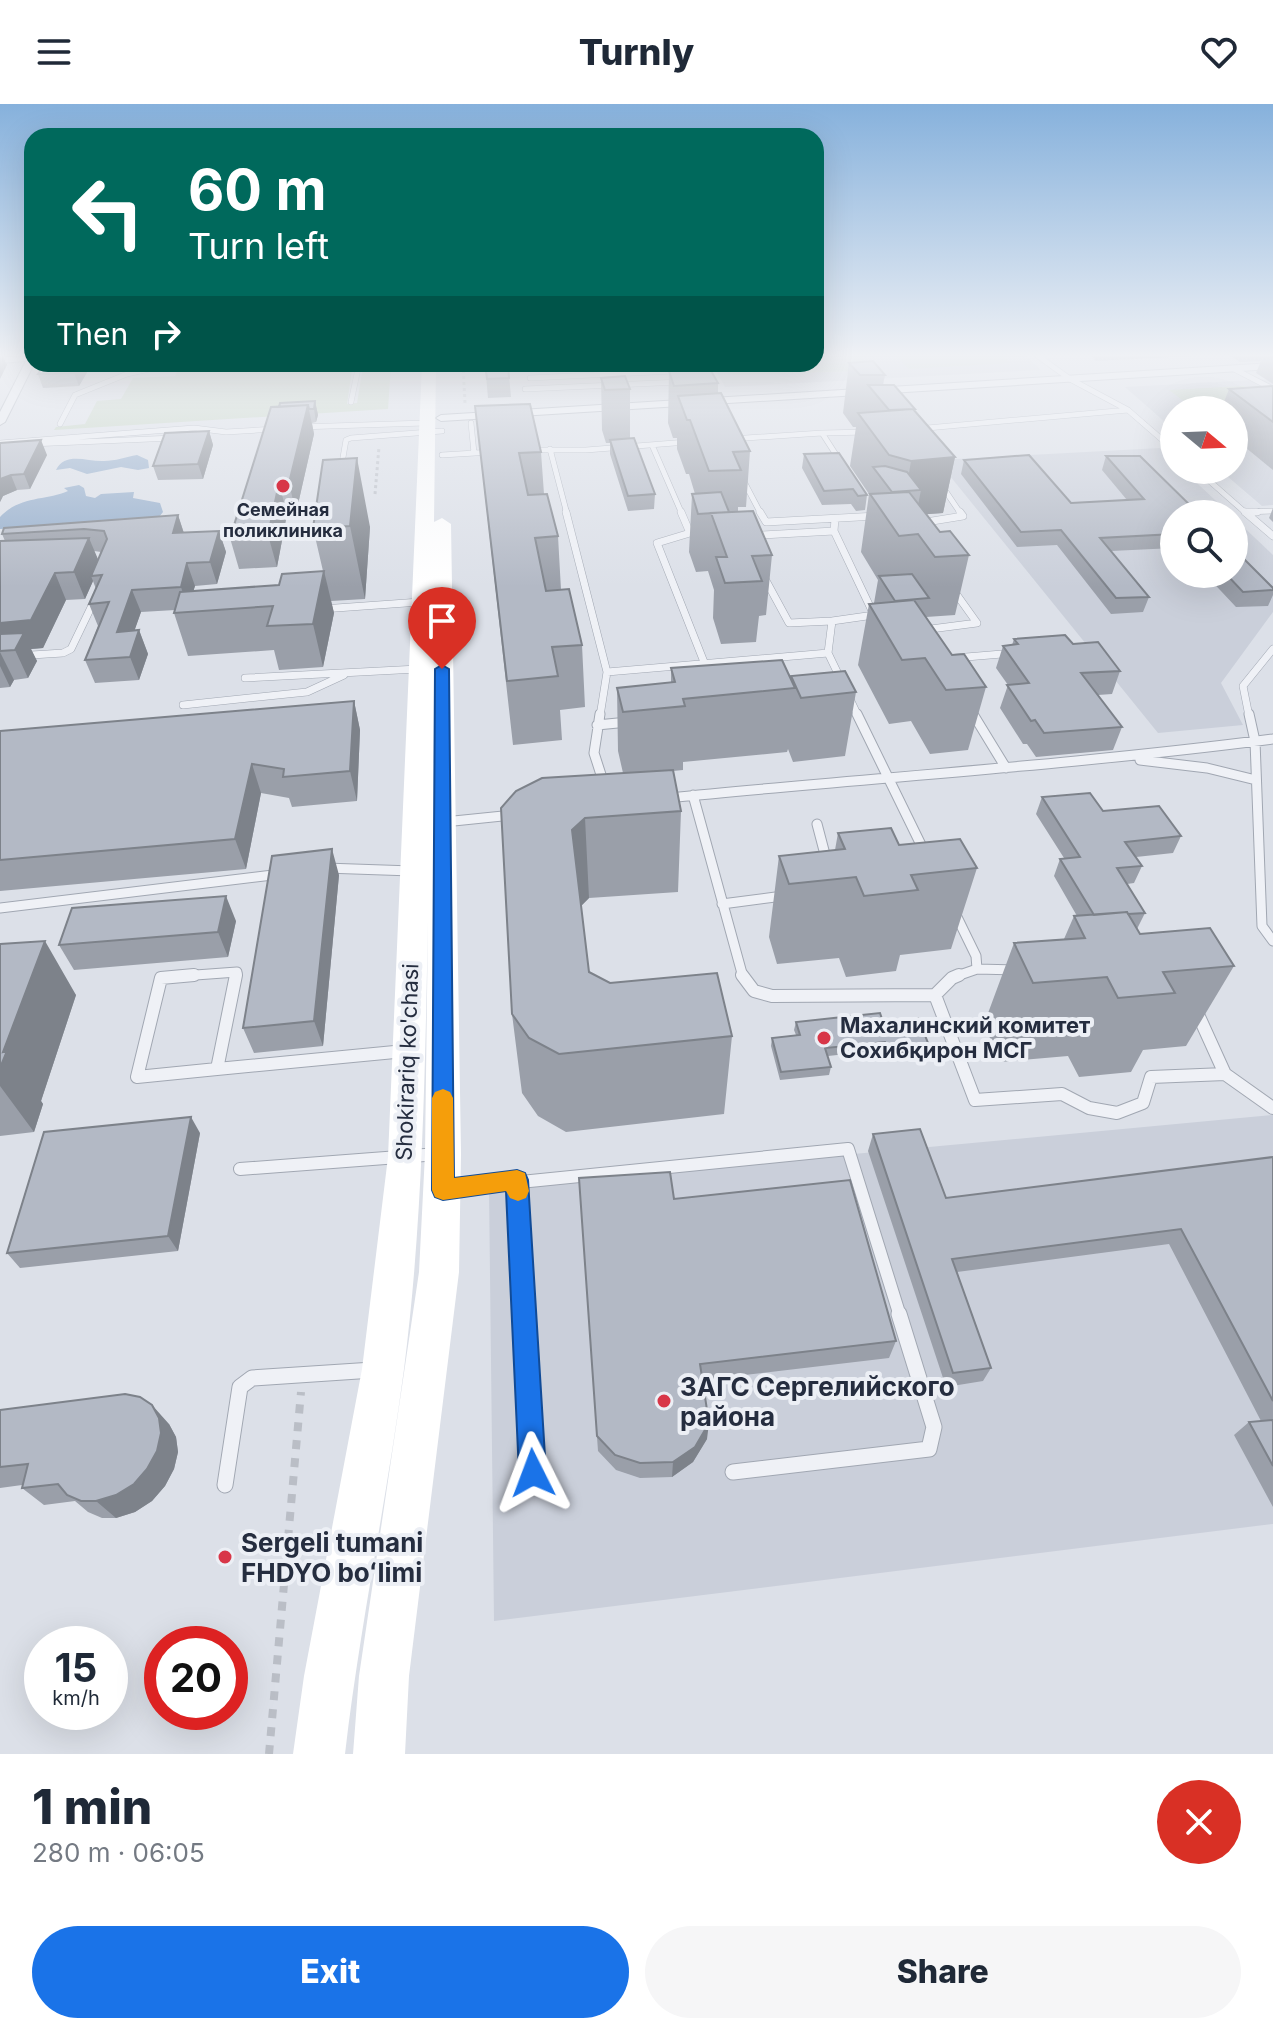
<!DOCTYPE html>
<html lang="en">
<head>
<meta charset="utf-8">
<style>
	body { margin:0; font-family:Inter,sans-serif; background:#f6f6f7; color:#1f2937; height:100vh; display:flex; flex-direction:column; font-size:30px; white-space:nowrap }
	* { box-sizing:border-box; margin:0 }
	p { font-size:26px; color:#747a83 }
	.icon { flex:none; width:44px; height:44px; fill:none; stroke:currentColor; stroke-width:2; stroke-linecap:round; stroke-linejoin:round }
	.map { position:relative; height:1650px; overflow:hidden }
	.sheet { display:flex; flex-direction:column; background:#fff; flex:1 }
	.sheet>* { flex:none }
	.hud { position:absolute; left:24px; top:24px; width:800px; height:244px; border-radius:24px; box-shadow:0 8px 32px #0002; background:#00695c; color:#fff; overflow:hidden }
	.needle { width:52px; rotate:109deg }
	.buttons { position:absolute; left:1160px; top:292px; display:grid; gap:16px }
	.buttons a { display:grid; place-items:center; width:88px; height:88px; border-radius:50%; background:#fff; box-shadow:0 8px 32px #0002; font-size:40px }
	.speed { position:absolute; left:24px; top:1522px; display:flex; gap:16px; font-size:40px; font-weight:700; text-align:center }
	.speed>* { display:grid; place-content:center; width:104px; height:104px; border-radius:50%; background:#fff; box-shadow:0 8px 32px #0002; line-height:1 }
	.speed small { font-size:20px; font-weight:400 }
	.speed .limit { border:12px solid #d22; background:#fff; color:#111 }
	.pin { position:absolute; display:grid; place-items:center; width:68px; height:68px; color:#fff; margin:-82px -34px; border-radius:50% 50% 50% 0; rotate:-45deg; box-shadow:0 0 8px #0007 }
	.pin .icon { rotate:45deg }
	.me { position:absolute; width:88px; margin:-44px; rotate:357deg; stroke-linejoin:round; filter:drop-shadow(0 0 6px #0008) }
	.turn { display:flex; align-items:center; gap:28px; height:168px; padding:0 32px; font-size:36px }
	.turn .icon { width:104px; height:104px; stroke-width:2.5 }
	.turn b { display:block; font-size:56px; line-height:68px }
	.then { display:flex; align-items:center; height:76px; padding:0 32px; background:#0003; gap:16px; font-size:30px }
	.round { display:grid; place-items:center; flex:none; width:84px; height:84px; border-radius:42px; background:#f6f6f7 }
	.summary { display:flex; align-items:center; justify-content:space-between; height:136px; padding:0 32px }
	h1 { font-size:48px; font-weight:800; line-height:60px }
	.action { display:flex; gap:16px; margin-top:auto; padding:16px 32px }
	.action a { flex:1; height:92px; border-radius:48px; background:#1a73e8; color:#fff; font-size:32px; font-weight:800; line-height:92px; text-align:center }
	.action a+a { background:#f6f6f7; color:#1f2937 }
	header { display:flex; justify-content:space-between; align-items:center; height:104px; padding:0 32px; background:#fff; font-size:36px; font-weight:800 }
	.map>svg:first-child { display:block }
	.built { fill:#cacfda }
	.green { fill:#c1d2bd }
	.water { fill:#94adcb }
	.lines { fill:none; stroke-linecap:round; stroke-linejoin:round }
	.service-far4-casing { stroke:#a1a7b2; stroke-width:6 }
	.service-far3-casing { stroke:#a1a7b2; stroke-width:8 }
	.service-far2-casing { stroke:#a1a7b2; stroke-width:11 }
	.service-far1-casing { stroke:#a1a7b2; stroke-width:14 }
	.service-casing { stroke:#a1a7b2; stroke-width:17 }
	.minor-casing { stroke:#a1a7b2; stroke-width:2 }
	.path-far1 { stroke:#babec6; stroke-width:3; stroke-dasharray:3 3; stroke-linecap:butt }
	.path { stroke:#babec6; stroke-width:8; stroke-dasharray:9 9; stroke-linecap:butt }
	.service-far4 { stroke:#eff1f6; stroke-width:5 }
	.service-far3 { stroke:#eff1f6; stroke-width:7 }
	.service-far2 { stroke:#eff1f6; stroke-width:9 }
	.service-far1 { stroke:#eff1f6; stroke-width:12 }
	.service { stroke:#eff1f6; stroke-width:15 }
	.minor { fill:#eff1f6; fill-rule:evenodd }
	.secondary { fill:#fff; fill-rule:evenodd }
	.wall { fill:#9a9fa9; fill-rule:evenodd }
	.shaded-wall { fill:#7d828a }
	.building { fill:#b3b9c5; stroke:#7d828a; stroke-width:2 }
	.route { fill:#1a73e8; stroke:#114b97; stroke-width:2 }
	.slow { fill:#f59e0b }
	.poi-dot { fill:#d83648; stroke:#eceff5; stroke-width:3 }
	.labels { text-anchor:middle; dominant-baseline:central; stroke-width:8; stroke-linejoin:round; paint-order:stroke }
	.far-poi-label { font-size:18px; font-weight:bold; fill:#252d3f; stroke:#eceff5 }
	.poi-label { font-size:22px; font-weight:bold; fill:#252d3f; stroke:#eceff5; text-anchor:start }
	.street-label { font-size:22px; fill:#252d3f; stroke:#eceff5 }
	.near-poi-label { font-size:26px; font-weight:bold; fill:#252d3f; stroke:#eceff5; text-anchor:start }
</style>
</head>
<body>
<header><svg class="icon" aria-label="menu" viewBox="0 0 24 24"><path d="M4 6h16M4 12h16M4 18h16"/></svg>Turnly<svg class="icon" aria-label="heart" viewBox="0 0 24 24"><path d="M12 20l-8-8c-3-5 5-10 8-4 3-6 11-1 8 4z"/></svg></header>
<div class="map">
<svg width="1273" height="1650" viewBox="0 0 1273 1650">
	<rect width="100%" height="100%" fill="#dce0e8"/>
	<!-- built -->
	<path class="built" d="M816 252H1026L1041 266 725 283 712 260H816Z
		M1273 275V401L1262 402 1220 366H1234V306H1174V326L1125 283Z
		M1160 344 1174 357V366H1183L1230 410H1174V470H1234V414L1273 451V508L1221 579 1243 621 1158 629 937 356Z
		M1273 1011V1420L494 1517 489 1084Z"/>
	<!-- green -->
	<path class="green" d="M816 252H860L868 261 855 267 736 271 718 266 716 260H816Z
		M896 252H1002L1010 259 909 265Z
		M221 260H353L347 300 357 299 363 263 391 262 388 305 54 326 56 323 85 320 97 297 121 295 133 274 175 272 179 262Z
		M1244 282 1268 297 1190 302 1169 286Z"/>
	<!-- water -->
	<path class="water" d="M137 351 148 356 149 364 138 366 121 363 87 370 70 364 56 366C65 347 88 358 104 357 115 357 126 353 137 351Z
		M79 381 84 384 86 392 95 394 101 390 134 388 133 394 160 399 163 408 159 413 117 415 106 420 0 425V413C21 391 46 397 68 387L64 384Z"/>
	<g class="lines">
		<!-- service-far4 casing -->
		<g class="service-far4-casing">
			<path id="service-far4" d="M1038 252 1070 275 1128 306 1174 346
				M359 260H413
				M523 264 617 260
				M1234 265 1273 285
				M530 274 694 266
				M525 285 680 278
				M351 298 359 260
				M471 319 474 349
				M60 320 75 291 127 270 171 260
				M299 323 425 319
				M916 325 1128 306
				M822 329 868 328
				M731 335 822 329 842 360
				M0 339 194 324 226 328 275 325
				M30 340 174 334
				M652 341 682 410
				M550 345 567 410
				M528 346H586L687 338
				M442 351 492 348
				M341 365 346 336 351 334 442 327
				M1197 366 1247 410
				M741 372 761 410
				M940 379 961 410
				M1245 408 1273 407"/>
		</g>
		<!-- service-far3 casing -->
		<g class="service-far3-casing">
			<path id="service-far3" d="M566 408 607 568
				M681 408 690 429 657 439 704 558
				M760 408 766 418 877 412
				M1245 408 1273 432
				M1245 408H1257
				M920 419 963 412 960 408
				M756 439 762 431 834 427
				M764 473 789 519 832 517
				M322 505 420 498
				M923 526 977 519 952 484
				M828 549 842 578
				M0 553 63 549 71 545 96 493
				M954 554 1014 549
				M245 574 418 565
				M849 593 858 612
				M183 601 307 588 344 571
				M970 605 974 612
				M600 612 607 568 828 549 832 517 874 511 834 427 835 415
				M1249 612 1243 582 1273 545"/>
		</g>
		<!-- service-far2 casing -->
		<g class="service-far2-casing">
			<path id="service-far2" d="M600 610 594 649 604 680
				M857 610 926 751
				M973 610 1006 664
				M1249 610 1255 637 1262 822 1273 837
				M597 621 628 618
				M1140 656 1207 664 1256 676
				M693 691 743 873
				M667 694C869 674 1072 661 1273 635
				M444 718 512 711
				M817 720 827 758
				M325 764 412 767
				M722 800 783 792
				M0 804 281 770
				M977 865 1017 866
				M168 873 237 868 236 873
				M954 873 977 865 976 852 955 809"/>
		</g>
		<!-- service-far1 casing -->
		<g class="service-far1-casing">
			<path id="service-far1" d="M194 871 161 874 137 973 217 965
				M742 871 754 887 772 892 935 891
				M959 871 952 874 935 891 975 996 1062 990 1089 1004 1117 1009 1143 999 1151 973 1225 970 1273 1004
				M1196 906 1225 970
				M217 965 236 871
				M217 965 405 947
				M240 1065 438 1050
				M517 1076 524 1212
				M450 1085 848 1045 900 1212"/>
		</g>
		<!-- service casing -->
		<g class="service-casing">
			<path id="service" d="M524 1210 533 1369
				M733 1368 929 1345 934 1323 899 1210
				M225 1381 240 1283 252 1274 373 1266"/>
		</g>
		<!-- minor casing -->
		<g class="minor-casing">
			<path id="minor" d="M32 252 34 260 5 318 0 321V308L26 257 0 259V253Z
				M1273 259V265L441 317 436 314 441 311Z"/>
		</g>
		<!-- path-far1 -->
		<path class="path-far1" d="M463 260 465 299
			M375 390 379 343"/>
		<!-- path -->
		<path class="path" d="M269 1650 301 1288"/>
		<!-- service-far4 -->
		<use href="#service-far4" class="service-far4"/>
		<!-- service-far3 -->
		<use href="#service-far3" class="service-far3"/>
		<!-- service-far2 -->
		<use href="#service-far2" class="service-far2"/>
		<!-- service-far1 -->
		<use href="#service-far1" class="service-far1"/>
		<!-- service -->
		<use href="#service" class="service"/>
		<!-- minor -->
		<use href="#minor" class="minor"/>
		<!-- secondary -->
		<path class="secondary" d="M422 260H436L434 418 442 414 451 420 461 1050 459 1168 409 1572 405 1650H353L359 1572 419 1168 425 1050 428 816C425 966 423 1116 404 1265 387 1394 360 1521 345 1650H293L304 1572 362 1265 388 1053Z"/>
	</g>
	<!-- wall -->
	<path class="wall" d="M1091 252H1195L1096 257Z
		M1231 252H1273V280L1256 269 1261 257 1240 258Z
		M849 259 885 271 883 281 915 305 914 307 955 353 943 409 927 410 940 428 969 451 955 511 926 513 952 551 986 583 968 646 930 650 911 617 889 620 858 561 869 500 874 499 878 476 861 448 869 390 850 362 856 323H853L843 309Z
		M45 260H142L137 262 89 265 79 282 43 284 38 270Z
		M485 260H508L511 293 488 294Z
		M669 267 718 279V289L750 347 746 403H738V408L772 451 766 511 759 512 756 538 721 540 713 514 714 486 708 467 696 468 689 448 692 390H695L689 370H686L677 345V334H673L668 319Z
		M601 274 630 285V334L655 390 654 405 628 407 610 350V339H606L602 326Z
		M1273 282V366L1234 334V306H1221L1229 285Z
		M315 297 318 311 316 318 312 319 314 330 296 409 287 410 277 463 239 465 230 434 279 303Z
		M475 302 541 348 544 390 558 432 561 486 582 541 585 603 560 606 562 636 513 641Z
		M209 327 213 341 203 375 158 376 153 362Z
		M0 339 47 351 30 385 17 386 3 392 0 398Z
		M804 350 867 391 865 406 856 407 851 400 822 401 802 364Z
		M1106 352 1174 410V444L1111 447 1149 493 1143 508 1111 510 1057 441 1017 443 961 370 964 356 1071 399 1127 396 1102 366Z
		M323 356 370 423 365 495 331 497 334 509 323 563 279 566 274 546 188 552 174 509 175 506 141 508 134 527 139 526 148 550 139 576 95 579 85 556 98 522 89 500 96 485 93 477 85 495 66 496 43 544 31 545 37 557 28 574 14 576 10 583 0 584V437H5L2 430 178 411 184 429 219 427 226 448 217 480 195 482 193 487 279 481 323 467 313 424ZM94 447 101 448 98 456Z
		M1273 404V418L1269 414Z
		M1205 470H1234L1273 484V491L1268 502 1236 503Z
		M1014 535 1073 540 1120 567 1112 590 1098 591 1122 623 1113 646 1036 653 1027 640H1023L1000 604 1008 581 996 564 1003 542 1012 541Z
		M671 564 791 575V572L856 588 845 652 793 658 788 645 787 648 683 658V666L673 667 681 707 678 788 589 794 581 802 589 868 610 879 732 932 724 1010 566 1028 538 1012 522 989 512 910 501 704 623 669 618 647 617 584 671 579Z
		M354 597 360 626 357 697 292 703 289 694 261 689 246 765 0 787V627Z
		M1042 693 1103 707 1181 732 1173 749 1136 753 1142 762 1134 779 1127 780 1145 809 1137 825 1140 830 1234 862 1186 942 1143 946 1131 968 1079 973 1068 952 1000 958 984 920 1014 839 1064 835 1074 812H1077L1054 772 1060 755 1064 754 1036 710Z
		M838 729 899 741 977 764 951 845 900 851 896 867 846 873 839 854 777 860 769 833 779 752 835 746Z
		M339 771 323 942 254 949 243 924Z
		M236 817 228 853 74 866 59 841Z
		M0 840 76 891 41 997 43 1000 34 1028 0 1032Z
		M796 918H883L930 944 927 952 887 956 883 946 828 952 831 963 829 971 780 976 771 942 772 934 796 931 794 926Z
		M200 1029 178 1147 20 1164 7 1149Z
		M873 1030 946 1094 1273 1053V1403L1234 1331 1249 1318 1261 1317 1169 1140 957 1168 991 1264 983 1277 946 1283 868 1047Z
		M579 1074 674 1095 896 1237 889 1254 702 1276 707 1335 693 1358 672 1373 640 1374 616 1366 598 1347Z
		M0 1306 169 1320 176 1333 178 1348 174 1365 165 1382 152 1397 135 1408 116 1414H102L88 1408 75 1397 44 1401 22 1384V1381L0 1384Z"/>
	<!-- shaded-wall -->
	<path class="shaded-wall" d="M0 252H3L7 261 0 275Z
		M79 260H88L89 265 79 282 74 269Z
		M315 297 318 311 316 318 314 305Z
		M308 301 314 330 296 409 289 379Z
		M209 327 213 341 203 375 198 360Z
		M41 336 47 351 30 385 24 370Z
		M955 353 943 409 916 411 921 386 906 387 911 357Z
		M357 354 370 423 365 495 350 422Z
		M11 371 17 386 3 392 0 398V375Z
		M279 379 287 410 277 463 268 431Z
		M178 411 185 433 173 429Z
		M219 427 226 448 217 480 210 458Z
		M89 434 100 460 91 472 93 477 85 495 74 468Z
		M187 459 195 482 188 505 181 483Z
		M324 467 334 509 323 563 313 520Z
		M55 469 66 496 43 544 31 545 37 557 28 574 15 546 0 547V519Z
		M132 486 141 508 126 551 117 528Z
		M139 526 148 550 139 576 130 553Z
		M0 548 14 576 10 583 0 562Z
		M354 597 360 626 357 697 350 667Z
		M252 660 261 689 246 765 235 735Z
		M585 714 589 794 577 806 572 726Z
		M332 745 339 771 323 942 314 917Z
		M226 792 236 817 228 853 218 828Z
		M45 837 76 891 41 997 43 1000 34 1028 0 982V964L3 948Z
		M191 1013 200 1029 178 1147 168 1132Z
		M152 1301 169 1320 176 1333 178 1348 174 1365 165 1382 152 1397 135 1408 116 1414 96 1397Z
		M709 1319 707 1335 693 1358 672 1373 673 1358Z"/>
	<!-- building -->
	<path class="building" d="M873 257 885 271H860L849 259Z
		M45 260H79L74 269 38 270Z
		M485 260H508L509 274 487 275Z
		M710 265 718 279 674 282 669 267Z
		M625 272 630 285 605 286 601 274Z
		M868 281H894L915 305 889 306Z
		M1273 282V318L1229 285Z
		M721 289 750 347 733 348 741 366 709 367 690 316H687L678 292Z
		M315 297 314 305H309L308 301 279 303 280 299Z
		M530 300 541 348 519 349 528 391 547 390 558 432 535 434 546 487 569 485 582 541 552 543 558 572 507 577 475 302Z
		M308 301 289 379H279L268 431 230 434 271 303Z
		M913 305 955 353 911 357 889 351 858 309Z
		M209 327 198 360 153 362 165 329Z
		M634 334 655 390 628 392 610 336Z
		M41 336 24 370 11 371 0 375V339Z
		M839 349 867 391 858 392 853 385 824 387 804 350Z
		M1029 351 1071 399 1144 395 1106 352H1140L1199 410H1174V430L1100 434 1149 493 1116 494 1061 426 1021 428 964 356Z
		M357 354 350 422 313 424 323 356Z
		M885 362 907 368 921 386 892 388 873 363Z
		M721 388 729 408 698 410 692 390Z
		M909 388 940 428 950 427 969 451 935 453 918 430 899 432 870 390Z
		M753 407 772 451 752 452 762 477 725 479 716 453H727L711 409Z
		M178 411 173 429 219 427 210 458 187 459 181 483 132 486 117 528 139 526 130 553 85 556 109 498 89 500 102 471 91 472 107 435 104 427 84 425 2 430 4 424Z
		M89 434 74 468 55 469 31 516 0 519V437Z
		M1234 445 1273 484V486L1243 488 1226 470H1234Z
		M324 467 313 520 267 522 273 502 174 509 180 488 279 481 282 470Z
		M912 470 929 494 895 497 879 472Z
		M914 496 952 551 964 550 986 583 946 586 925 554 902 556 869 500Z
		M24 529 15 546 0 547V530Z
		M1065 531 1073 540 1098 538 1120 567 1081 569 1122 623 1044 629 1035 616 1031 617 1007 581 1029 579 1003 542 1018 540 1014 535Z
		M782 556 795 584 683 595 685 602 623 608 617 584 675 578 671 564Z
		M845 567 856 588 801 594 791 572Z
		M354 597 350 667 283 673 284 665 252 660 235 735 0 756V627Z
		M673 666 681 707 585 714 572 726 589 868 610 879 717 869 732 932 559 950 529 934 512 910 501 704 516 687 542 674Z
		M1090 689 1103 707 1159 702 1181 732 1125 738 1142 762 1117 764 1145 809 1128 810 1127 808 1094 811 1060 755 1080 753 1042 693Z
		M891 724 899 741 960 735 977 764 911 771 918 786 864 792 856 773 789 780 779 752 845 745 838 729Z
		M332 745 314 917 243 924 272 752Z
		M226 792 218 828 59 841 72 804Z
		M1127 808 1140 830 1210 824 1234 862 1163 868 1175 889 1118 894 1107 873 1033 879 1014 839 1085 834 1074 812Z
		M45 837 3 948 7 947 0 964V840Z
		M880 909 883 918 918 914 930 944 889 948 885 938 825 944 831 963 781 968 772 934 800 931 796 918Z
		M191 1013 168 1132 7 1149 44 1028Z
		M920 1025 946 1094 1273 1053V1297L1181 1125 952 1155 991 1264 953 1269 873 1030Z
		M670 1068 674 1095 850 1076 896 1237 700 1260 709 1319 695 1343 673 1358 640 1359 615 1351 597 1332 579 1074Z
		M125 1290 140 1293 152 1301 159 1314 161 1329 157 1347 147 1365 134 1380 116 1391 96 1397H81L67 1391 58 1380 22 1384 28 1360 0 1363V1306Z
		M1273 1316V1362L1249 1318Z"/>
	<!-- sky -->
	<linearGradient id="sky" x2="0" y2="1"><stop stop-color="#86b1dc"/><stop offset="0.52" stop-color="#eff1f5"/><stop offset="1" stop-color="#eff1f5" stop-opacity="0"/></linearGradient>
	<rect width="1273" height="483" fill="url(#sky)"/>
	<!-- route -->
	<path class="route" d="M442 561 449 565 454 1074 517 1066 525 1069 528 1076 546 1369 542 1378 533 1382 523 1378 519 1369 506 1087 443 1096 435 1093 432 1086 435 565Z"/>
	<!-- slow -->
	<path class="slow" d="M443 985 450 988 453 994 454 1074 517 1066 525 1069 529 1087 526 1094 518 1097 510 1094 506 1087 443 1096 435 1093 432 1086V994L435 988Z"/>
	<!-- markers -->
	<g class="poi-dot">
		<circle cx="283" cy="382" r="8"/>
		<circle cx="824" cy="934" r="8"/>
		<circle cx="664" cy="1297" r="8"/>
		<circle cx="225" cy="1453" r="8"/>
	</g>
	<g class="labels">
		<!-- far-poi labels -->
		<g class="far-poi-label">
			<text x="283" y="405">Семейная<tspan x="283" dy="21">поликлиника</tspan></text>
		</g>
		<!-- poi labels -->
		<g class="poi-label">
			<text x="840" y="921">Махалинский комитет<tspan x="840" dy="25">Сохибқирон МСГ</tspan></text>
		</g>
		<!-- street labels -->
		<g class="street-label">
			<text transform="translate(407 958) rotate(-88)">Shokirariq ko'chasi</text>
		</g>
		<!-- near-poi labels -->
		<g class="near-poi-label">
			<text x="680" y="1282">ЗАГС Сергелийского<tspan x="680" dy="30">района</tspan></text>
			<text x="241" y="1438">Sergeli tumani<tspan x="241" dy="30">FHDYO boʻlimi</tspan></text>
		</g>
	</g>
</svg>
<div class="buttons">
<a><svg class="needle" viewBox="-14 -14 28 28"><path d="M0-13l5 13h-10z" fill="#e53935"/><path d="M0 13l5-13h-10z" fill="#747a83"/></svg></a>
<a><svg class="icon" aria-label="search" viewBox="0 0 24 24"><circle cx="10" cy="10" r="6"/><path d="M15 15l6 6"/></svg></a>
</div>
<div class="speed"><div>15<small>km/h</small></div><div class="limit">20</div></div>
<div class="pin" style="left:442px;top:565px;background:#d93025"><svg class="icon" aria-label="arrive" viewBox="0 0 24 24"><path d="M6 21V4h12l-3 4 3 4H6"/></svg></div>
<svg class="me" style="left:533px;top:1369px" viewBox="-20 -20 40 40"><path d="M0-17L14 15 0 8-14 15z" fill="#1a73e8" stroke="#fff" stroke-width="4"/></svg>
<div class="hud">
<div class="turn"><svg class="icon" aria-label="left" viewBox="0 0 24 24"><path d="M17 20v-9H6M10 6l-5 5 5 5"/></svg><div><b>60 m</b>Turn left</div></div>
<div class="then">Then<svg class="icon" aria-label="right" viewBox="0 0 24 24"><path d="M7 20v-9h11M14 6l5 5-5 5"/></svg></div>
</div>
</div>
<section class="sheet">
<div class="summary"><div><h1>1 min</h1><p>280 m · 06:05</p></div><a class="round" style="background:#d93025;color:#fff"><svg class="icon" aria-label="close" viewBox="0 0 24 24"><path d="M6 6l12 12M18 6L6 18"/></svg></a></div>
<div class="action"><a>Exit</a><a>Share</a></div>
</section>
</body>
</html>
